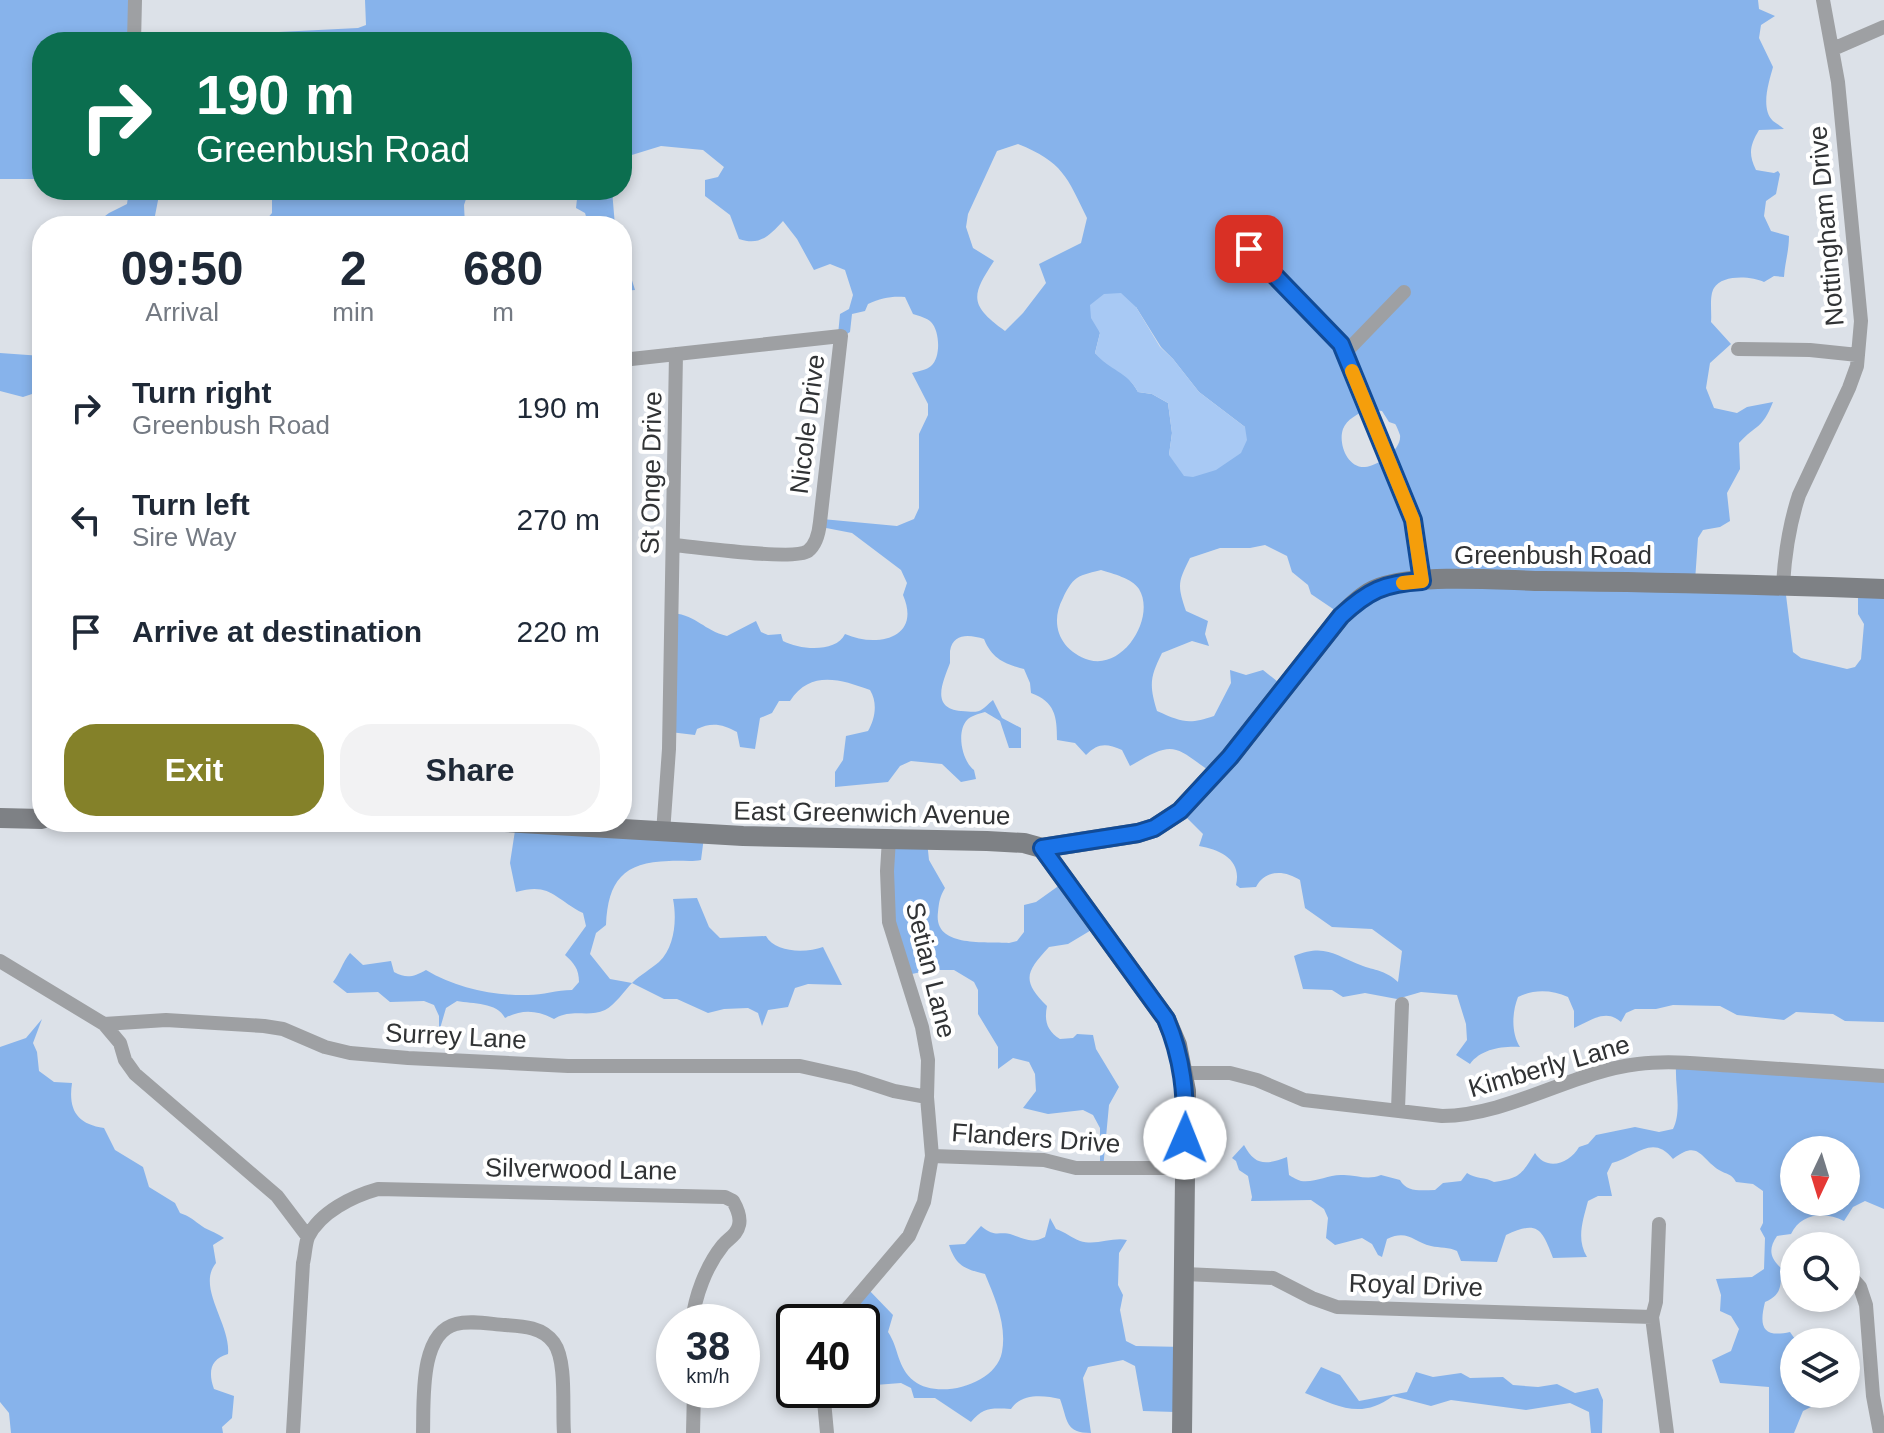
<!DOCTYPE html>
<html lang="en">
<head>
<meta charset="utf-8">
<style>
	body { margin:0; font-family:Arial,sans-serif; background:#f2f2f3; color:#1f2937; height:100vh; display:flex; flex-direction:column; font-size:30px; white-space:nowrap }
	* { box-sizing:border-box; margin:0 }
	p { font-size:26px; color:#747a83 }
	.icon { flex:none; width:44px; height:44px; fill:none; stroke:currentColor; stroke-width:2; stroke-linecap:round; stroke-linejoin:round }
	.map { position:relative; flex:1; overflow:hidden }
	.sheet { position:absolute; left:32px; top:216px; width:600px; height:616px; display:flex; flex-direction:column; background:#fff; border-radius:32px; box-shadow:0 4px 12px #0003 }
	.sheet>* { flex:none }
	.banner { position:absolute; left:32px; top:32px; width:600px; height:168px; border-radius:32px; box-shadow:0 4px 12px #0003; background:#0b6e4f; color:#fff; overflow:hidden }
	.needle { width:52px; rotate:184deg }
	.fabs { position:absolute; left:1780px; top:1136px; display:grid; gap:16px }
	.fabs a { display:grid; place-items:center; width:80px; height:80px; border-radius:50%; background:#fff; box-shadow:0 4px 12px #0003; font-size:40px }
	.speed { position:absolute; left:656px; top:1304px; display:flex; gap:16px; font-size:40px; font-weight:700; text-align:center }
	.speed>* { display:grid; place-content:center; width:104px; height:104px; border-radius:50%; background:#fff; box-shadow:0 4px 12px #0003; line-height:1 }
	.speed small { font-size:20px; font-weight:400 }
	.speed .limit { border:4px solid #111; border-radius:12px; background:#fff; color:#111 }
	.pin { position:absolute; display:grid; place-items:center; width:68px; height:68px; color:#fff; margin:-34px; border-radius:16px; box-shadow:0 4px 12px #0006 }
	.me { position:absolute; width:88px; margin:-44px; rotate:1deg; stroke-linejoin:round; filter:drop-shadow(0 0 6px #0008) }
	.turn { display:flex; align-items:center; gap:28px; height:168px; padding:0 32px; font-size:36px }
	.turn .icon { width:104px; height:104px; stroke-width:2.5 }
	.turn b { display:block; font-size:56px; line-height:68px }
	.eta { display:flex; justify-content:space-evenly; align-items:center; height:136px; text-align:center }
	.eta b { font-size:48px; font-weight:600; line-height:56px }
	.action { display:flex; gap:16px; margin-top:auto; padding:16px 32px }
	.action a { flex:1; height:92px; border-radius:32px; background:#848129; color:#fff; font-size:32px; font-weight:600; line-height:92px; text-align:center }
	.action a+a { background:#f2f2f3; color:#1f2937 }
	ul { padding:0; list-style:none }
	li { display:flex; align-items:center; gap:24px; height:112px; padding:0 32px }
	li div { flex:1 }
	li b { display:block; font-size:30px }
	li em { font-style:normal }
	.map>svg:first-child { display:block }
	.green { fill:#87b3eb; fill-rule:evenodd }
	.water { fill:#a8c9f4 }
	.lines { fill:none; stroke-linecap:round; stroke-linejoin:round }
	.street { stroke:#9ea0a3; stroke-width:14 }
	.secondary { stroke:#7e8185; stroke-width:20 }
	.route-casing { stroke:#114b97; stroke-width:20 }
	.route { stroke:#1a73e8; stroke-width:14 }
	.slow { stroke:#f59e0b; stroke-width:14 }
	.labels { text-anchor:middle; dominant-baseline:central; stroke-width:8; stroke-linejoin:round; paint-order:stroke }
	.street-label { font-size:26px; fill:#313335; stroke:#fff }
</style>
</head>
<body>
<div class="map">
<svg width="1884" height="1433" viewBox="0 0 1884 1433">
	<rect width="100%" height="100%" fill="#dce1e8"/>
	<!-- green -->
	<path class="green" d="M0 0H135L134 42H42V179H0Z
		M365 0H1758L1759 9 1775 16 1761 25 1759 38 1773 67C1769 82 1760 108 1773 121 1777 124 1781 126 1784 129L1759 130C1750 145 1748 154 1756 170L1774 173 1778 171 1780 174 1776 194 1766 201 1764 216 1771 231 1789 236C1789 251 1785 262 1784 277L1774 276 1764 282C1752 276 1722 274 1714 288 1709 296 1712 313 1711 322L1731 344 1710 363 1706 388 1714 408 1737 413 1747 407 1773 402C1762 430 1756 424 1739 443L1740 469 1727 493 1730 521 1720 527 1703 530 1698 538 1695 581 1785 587 1793 652 1801 658 1847 669 1855 667 1861 659 1864 624 1858 614V590H1884V1022L1845 1021 1833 1014 1796 1012 1784 1020 1737 1015 1720 1006 1673 1005 1656 1009H1635L1626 1013 1621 1022C1606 1008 1590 1021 1574 1028V1011L1568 997C1552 990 1534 989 1518 997 1512 1012 1511 1033 1520 1047 1502 1046 1481 1049 1470 1064L1456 1055 1467 1040 1466 1024 1457 995 1421 992 1397 999 1365 993 1343 997 1332 990 1303 989 1294 956C1326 943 1335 956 1363 966 1378 971 1386 971 1398 982L1402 951 1372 929 1332 927 1305 908 1300 880C1285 870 1265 869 1256 887L1240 888 1236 885C1242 860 1221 850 1199 846L1203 834 1182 813 1212 773C1172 744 1174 741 1130 766L1122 750C1106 743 1098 743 1086 755L1075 743 1057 740C1057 716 1055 702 1031 693L1030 683 1024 669C1005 664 992 659 984 639 971 635 953 632 950 651 950 653 950 662 950 663 943 682 930 708 961 711 982 713 979 712 993 700L1002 718 1021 728V748H1009L1000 721 985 712C978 714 971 716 967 720 956 732 962 761 974 770L976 779 961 782 942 764 911 761 900 766 888 782 835 787V772L843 760 846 736 868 731C875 719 878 703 870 690 840 679 810 670 790 701H779L772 713 760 718 755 749 740 747 737 732C723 724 711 722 697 729L695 735 670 732 673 613C698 616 703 630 727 636L756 621 761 632 768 635 781 634 783 641C800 650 836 653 845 634 876 648 922 639 903 595L907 583 901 570 852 533 821 527 822 519 897 526 914 519 919 508V434L928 415V404L912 373C918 371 927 370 931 366 941 358 940 331 931 322 927 318 919 316 913 314L905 297C891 296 881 298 868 304L865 311 852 314 850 332 842 337 838 335 840 314 849 309 853 295 845 270 830 264 814 270 797 239 783 221C769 236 760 246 739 239L730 215 705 196V180L718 177 724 167 703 150 661 146 622 158V42H194L201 36 358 28 366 25ZM1018 144C1063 162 1067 177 1087 218L1081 243 1039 264 1046 283 1023 313 1005 331C969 305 971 296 994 261L973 248 966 227 968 214 997 151ZM1136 307 1161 347 1173 359 1199 392 1245 427 1169 455 1172 433 1168 403 1152 394 1138 392C1127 371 1112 369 1095 353L1100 333 1097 324ZM1367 409 1382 411 1389 422 1395 424C1396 424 1400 435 1400 435 1402 450 1378 466 1365 467 1347 468 1338 443 1343 429 1347 419 1358 414 1367 409ZM1265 545 1287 556 1292 572 1308 585 1311 594 1342 615 1283 686 1263 670 1246 675 1230 670 1231 683 1214 716C1188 725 1182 722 1157 711 1149 685 1150 677 1162 653L1192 641 1209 646 1205 634 1208 621 1186 611C1177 585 1178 582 1190 558L1220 548H1250ZM1101 570C1113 574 1132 578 1139 589 1156 617 1124 670 1089 660 1060 651 1049 624 1063 598 1066 591 1071 582 1077 578 1083 574 1094 572 1101 570Z
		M129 190H160L153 226H92L109 213 127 204Z
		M269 190H474L468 193 464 205 465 226H267L266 220 272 213V193Z
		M578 190H612L615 226H589L585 213 576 208Z
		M622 248 635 290 622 291Z
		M0 353 42 356V395L32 394 23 397 0 391Z
		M516 824 704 837 701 860C691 862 680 860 669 861 623 862 608 881 606 925L596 933 590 954 610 979 632 983C640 975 651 969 659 962 675 947 677 919 673 899L697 898 709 927 720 938 766 936C775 953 806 953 823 947L842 985 808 984 795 988 788 1007 768 1010 762 1026 758 1013 748 1008 724 1009 708 1013 677 999H664L632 983C624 991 615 1005 605 1010 588 1018 572 1008 554 1019 537 1010 522 1009 505 1018 497 1002 473 1004 457 1001L446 1008 439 1032V1016L434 1005 424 1001 390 1002 378 992 347 993 333 982C340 973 342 963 350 953L363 965 391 961 394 972C407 979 413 977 426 970 455 988 495 996 528 995 543 995 557 990 572 990L579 982C579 969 574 963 565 955L586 926 583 913C554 898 550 882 516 892L510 863Z
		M927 841 929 860 945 888C940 896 939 902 938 912 933 948 984 941 1009 943L1017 941 1024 932V905L1036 902 1064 882 1098 926 1068 944 1049 947C1026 972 1021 980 1047 1006 1044 1021 1047 1031 1060 1039L1073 1038 1077 1034 1093 1035 1096 1049 1119 1087 1109 1105 1103 1169 1100 1168V1128L1093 1115 1083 1110 1048 1114 1023 1108 1036 1091 1035 1074 1029 1062 1013 1058 998 1069V1047L978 1014V990L974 982 954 970H931L907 975 890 925 889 843Z
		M42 1019 33 1043 37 1052 39 1071 54 1082 72 1083C68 1110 77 1124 104 1128L115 1150 143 1167 149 1187 175 1203 180 1213C189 1216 192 1219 199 1224 206 1230 216 1232 224 1238L213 1245 216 1263C196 1287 231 1324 228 1354 210 1359 208 1372 214 1389L234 1396 232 1418 222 1427 223 1433H11L9 1413 0 1402V1047L26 1038Z
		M1676 1067 1884 1082V1209L1865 1201 1853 1207 1844 1221C1825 1211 1801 1213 1791 1234L1777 1236C1768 1249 1770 1258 1781 1268 1781 1285 1782 1295 1765 1302 1759 1326 1762 1338 1790 1332L1797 1342H1794V1394H1806L1811 1407 1803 1411 1794 1433H1769V1387L1720 1383 1712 1360 1731 1351 1739 1329 1731 1316 1720 1311 1721 1295 1716 1279 1752 1277 1764 1269 1765 1238 1760 1229 1763 1223V1191L1753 1184 1736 1182C1731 1173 1727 1175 1719 1170 1700 1158 1699 1139 1673 1159 1652 1133 1635 1158 1612 1163L1607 1173 1612 1196H1598L1588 1201C1583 1220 1576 1239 1587 1257L1553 1258C1542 1229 1538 1220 1506 1235L1497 1262 1461 1261 1457 1251C1449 1247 1440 1248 1431 1246 1413 1242 1408 1229 1387 1239L1382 1257 1378 1255 1372 1244 1362 1238 1335 1245 1326 1238 1328 1218 1324 1209 1311 1200 1251 1201 1252 1197 1248 1176 1239 1170 1236 1161 1232 1158 1244 1145C1255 1166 1266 1165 1287 1157L1289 1175C1292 1177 1298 1180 1301 1181 1315 1183 1327 1175 1341 1175 1356 1174 1366 1181 1381 1175L1400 1180C1407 1193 1422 1190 1435 1190L1443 1183 1461 1181 1467 1173C1476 1179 1485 1177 1494 1182 1520 1178 1521 1175 1535 1153 1547 1172 1570 1163 1579 1147L1588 1144 1596 1135 1635 1127 1659 1132 1673 1129C1682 1111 1675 1087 1676 1067ZM1794 1150H1846V1202H1794Z
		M1050 1218 1056 1229C1065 1232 1072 1238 1080 1241 1096 1246 1112 1237 1127 1240L1119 1253 1118 1285 1123 1295 1120 1310 1126 1341 1136 1346 1184 1347 1175 1412 1143 1411 1135 1366 1123 1360 1088 1367 1083 1378 1091 1433C1065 1433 1068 1421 1060 1399 1044 1395 1021 1393 1011 1409 992 1408 983 1407 971 1422L935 1398H914L911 1388 901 1383 862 1386V1322H838L867 1288 893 1315 888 1332C899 1348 897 1368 914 1381 938 1400 996 1385 1002 1352 1007 1325 995 1298 985 1274 965 1269 956 1266 949 1245L965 1244 981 1226C997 1239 998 1230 1013 1235 1025 1239 1032 1244 1045 1237Z
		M1321 1367 1340 1375 1359 1401 1407 1392 1416 1372 1433 1377 1461 1373 1470 1378 1503 1377 1513 1385 1538 1387 1557 1384 1575 1393 1598 1388 1603 1400 1602 1433H1591L1589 1412 1570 1403 1526 1410 1451 1400 1431 1406 1393 1396C1361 1420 1338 1406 1305 1393Z
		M823 1390H860L856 1405 825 1402Z"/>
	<!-- water -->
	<path class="water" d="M1121 293 1136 307 1160 347 1173 359 1199 392 1245 427 1247 440 1241 453 1216 470 1193 477 1184 476 1169 455 1172 433 1168 403 1152 394 1138 392C1127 371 1110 371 1095 353L1100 333 1091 318 1090 305 1104 294Z"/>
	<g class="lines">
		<!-- street -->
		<path class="street" d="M134 42 135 0
			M1833 49 1884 27
			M1249 249 1341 344 1413 520 1422 581
			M1738 349 1810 350 1858 355
			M1344 354 1404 292
			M622 360 841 336 820 522C819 532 817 544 808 551 794 561 697 547 674 545
			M1783 584C1785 553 1789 525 1799 495L1849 388 1857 366 1861 321 1838 82 1823 0
			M663 833 669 749 676 354
			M0 961 104 1024 166 1020 264 1026 283 1029 325 1047 350 1053 408 1058 568 1066H800L854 1078 894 1091 927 1097
			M104 1024 120 1043 125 1060 135 1074 277 1196 308 1237
			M1183 1073H1230L1257 1080 1304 1100 1442 1116C1510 1115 1571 1072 1638 1064 1670 1060 1704 1064 1736 1066 1786 1069 1835 1073 1884 1076
			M1398 1109 1402 1004
			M932 1156 1044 1160 1076 1168H1185
			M1659 1224 1656 1302 1652 1317 1667 1433
			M1185 1274 1273 1278 1312 1298 1337 1307 1652 1317
			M1851 1277 1860 1287 1866 1305 1873 1396 1880 1433
			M836 1322 909 1236 924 1202 932 1156 927 1097 928 1060 922 1027 889 922 887 871 889 839
			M823 1390 827 1433
			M293 1433 303 1263C305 1256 305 1245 308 1237 320 1212 353 1196 378 1189L725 1197 733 1201C737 1208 741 1217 739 1225 737 1235 729 1238 723 1245 706 1266 695 1296 692 1322
			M423 1433C424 1402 419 1333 456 1324 470 1320 490 1324 505 1325 523 1326 543 1327 554 1343 567 1361 562 1409 564 1433
			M693 1433 694 1390"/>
		<!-- secondary -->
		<path class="secondary" d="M0 818 42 819
			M505 822 743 836 987 841 1024 843 1042 848 1166 1019 1177 1045 1186 1091 1182 1433
			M1042 848 1138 833 1154 828 1180 811 1230 757 1341 616C1355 603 1366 591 1385 586 1427 574 1498 580 1543 581 1657 582 1770 585 1884 589"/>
	</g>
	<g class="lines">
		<!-- route casing -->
		<g class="route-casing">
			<path id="route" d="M1185 1138C1186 1095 1183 1059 1166 1019L1042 848 1138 833 1154 828 1180 811 1230 757 1341 616C1368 591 1384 583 1422 581L1413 520 1341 344 1249 249"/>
		</g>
		<!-- route -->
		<use href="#route" class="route"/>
		<!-- slow -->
		<path class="slow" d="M1352 371 1413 520 1422 581 1403 583"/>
	</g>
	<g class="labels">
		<!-- street labels -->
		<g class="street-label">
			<text transform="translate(1826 226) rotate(-95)">Nottingham Drive</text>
			<text transform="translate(807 424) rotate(-83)">Nicole Drive</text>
			<text transform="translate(651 473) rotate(-89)">St Onge Drive</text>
			<text x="1553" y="555">Greenbush Road</text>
			<text transform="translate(872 813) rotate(1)">East Greenwich Avenue</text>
			<text transform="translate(931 970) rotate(76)">Setian Lane</text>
			<text transform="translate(456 1036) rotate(3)">Surrey Lane</text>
			<text transform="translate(1549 1066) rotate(-16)">Kimberly Lane</text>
			<text transform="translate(1036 1138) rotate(4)">Flanders Drive</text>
			<text transform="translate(581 1169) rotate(1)">Silverwood Lane</text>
			<text transform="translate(1416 1285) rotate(2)">Royal Drive</text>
		</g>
	</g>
</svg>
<div class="fabs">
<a><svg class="needle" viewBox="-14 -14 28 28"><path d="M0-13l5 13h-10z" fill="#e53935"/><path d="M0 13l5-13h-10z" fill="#747a83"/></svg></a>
<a><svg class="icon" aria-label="search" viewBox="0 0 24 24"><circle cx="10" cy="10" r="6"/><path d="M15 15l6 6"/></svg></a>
<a><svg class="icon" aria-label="layers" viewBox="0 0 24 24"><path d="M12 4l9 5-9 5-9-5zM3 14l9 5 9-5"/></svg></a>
</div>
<div class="speed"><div>38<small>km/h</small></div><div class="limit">40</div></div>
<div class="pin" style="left:1249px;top:249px;background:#d93025"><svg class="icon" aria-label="arrive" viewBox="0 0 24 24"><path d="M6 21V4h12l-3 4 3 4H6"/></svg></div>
<svg class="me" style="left:1185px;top:1138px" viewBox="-20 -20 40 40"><circle r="19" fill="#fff"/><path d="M0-13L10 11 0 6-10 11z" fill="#1a73e8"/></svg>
<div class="banner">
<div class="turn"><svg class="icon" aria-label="right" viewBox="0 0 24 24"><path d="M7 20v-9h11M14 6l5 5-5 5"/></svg><div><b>190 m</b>Greenbush Road</div></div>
</div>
<section class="sheet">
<div class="eta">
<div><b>09:50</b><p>Arrival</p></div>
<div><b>2</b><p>min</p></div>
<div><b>680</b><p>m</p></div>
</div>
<ul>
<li><svg class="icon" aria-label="right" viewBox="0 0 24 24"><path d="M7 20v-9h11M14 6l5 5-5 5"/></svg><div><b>Turn right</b><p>Greenbush Road</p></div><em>190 m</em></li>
<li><svg class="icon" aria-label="left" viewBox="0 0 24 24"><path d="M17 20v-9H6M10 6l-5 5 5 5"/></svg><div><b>Turn left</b><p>Sire Way</p></div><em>270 m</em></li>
<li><svg class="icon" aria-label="arrive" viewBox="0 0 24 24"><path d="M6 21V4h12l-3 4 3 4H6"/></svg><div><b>Arrive at destination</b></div><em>220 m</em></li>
</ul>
<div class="action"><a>Exit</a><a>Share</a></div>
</section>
</div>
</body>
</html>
